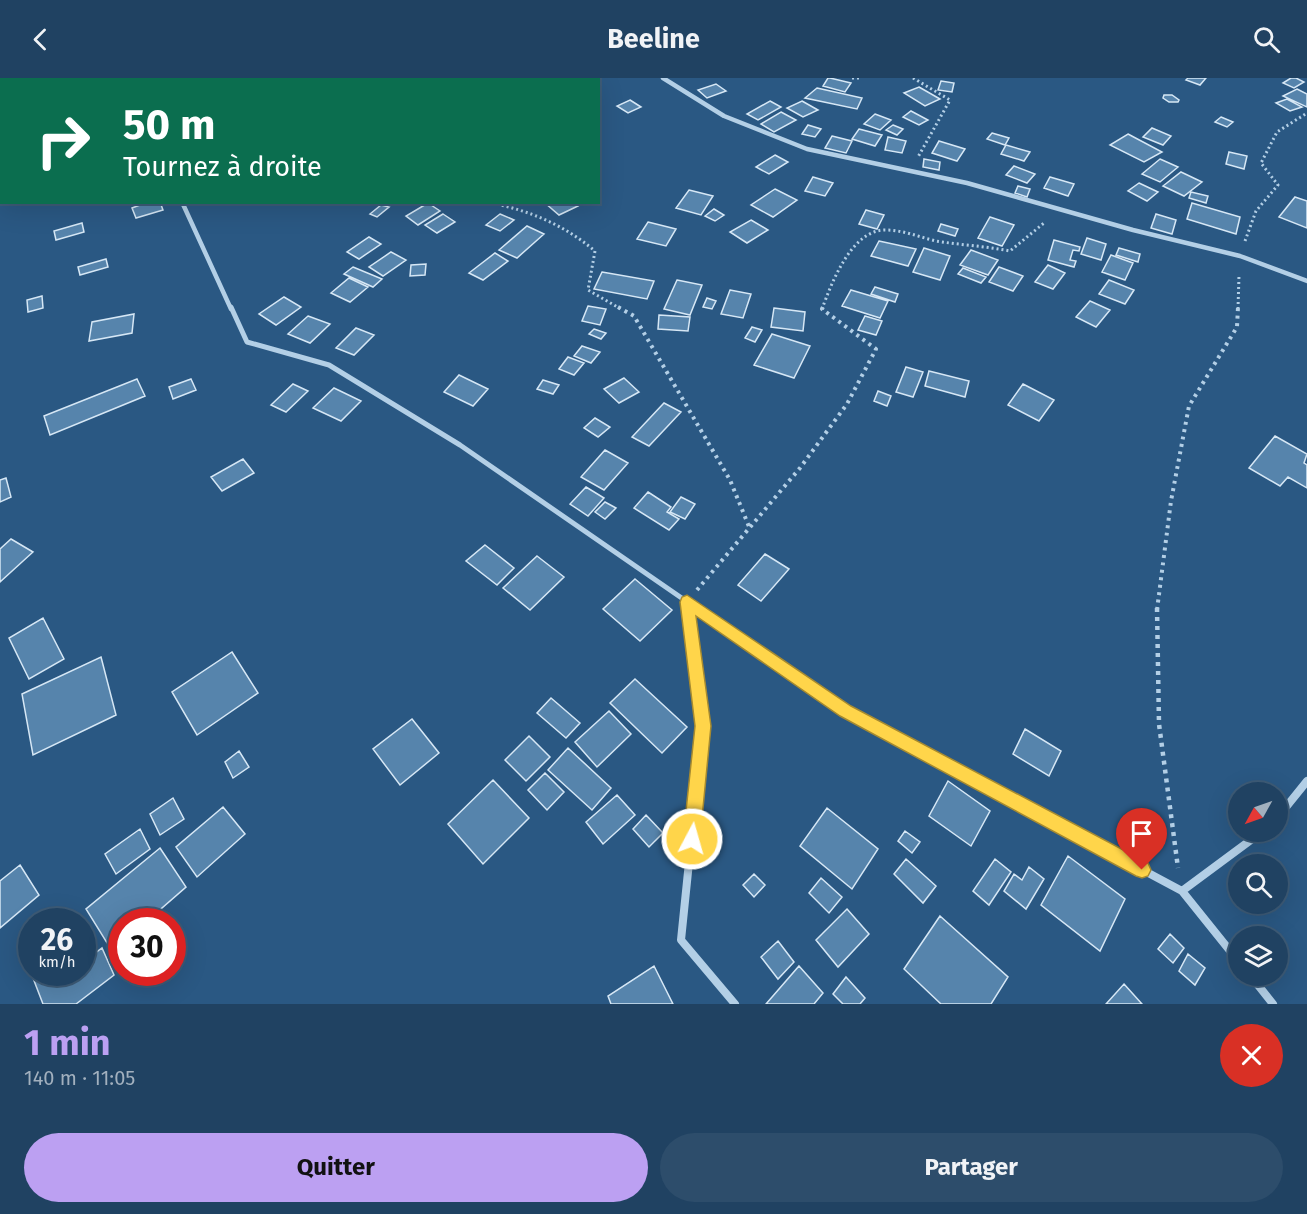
<!DOCTYPE html>
<html lang="fr">
<head>
<meta charset="utf-8">
<style>
	body { margin:0; font-family:"Fira Sans",sans-serif; background:#2d4d6b; color:#f1f3f6; height:100vh; display:flex; flex-direction:column; font-size:22px; white-space:nowrap }
	* { box-sizing:border-box; margin:0 }
	p { font-size:20px; color:#a2b0be }
	.icon { flex:none; width:33px; height:33px; fill:none; stroke:currentColor; stroke-width:2; stroke-linecap:round; stroke-linejoin:round }
	.map { position:relative; height:926px; overflow:hidden }
	.sheet { display:flex; flex-direction:column; background:#204262; flex:1 }
	.sheet>* { flex:none }
	.banner { position:absolute; left:0px; top:0px; width:600px; height:126px; box-shadow:0 6px 24px #0002,0 0 0 2px #3d5b77; background:#0b6e4f; color:#fff; overflow:hidden }
	.needle { width:39px; rotate:230deg }
	.controls { position:absolute; left:1228px; top:704px; display:grid; gap:12px }
	.controls a { display:grid; place-items:center; width:60px; height:60px; border-radius:50%; background:#204262; box-shadow:0 6px 24px #0002,0 0 0 2px #3d5b77; font-size:30px }
	.speed { position:absolute; left:18px; top:830px; display:flex; gap:12px; font-size:30px; font-weight:700; text-align:center }
	.speed>* { display:grid; place-content:center; width:78px; height:78px; border-radius:50%; background:#204262; box-shadow:0 6px 24px #0002,0 0 0 2px #3d5b77; line-height:1 }
	.speed small { font-size:15px; font-weight:400 }
	.speed .limit { border:9px solid #d22; background:#fff; color:#111 }
	.pin { position:absolute; display:grid; place-items:center; width:51px; height:51px; color:#fff; margin:-62px -26px; border-radius:50% 50% 50% 0; rotate:-45deg; box-shadow:0 0 6px #0007 }
	.pin .icon { rotate:45deg }
	.me { position:absolute; width:66px; margin:-33px; rotate:6deg; stroke-linejoin:round; filter:drop-shadow(0 0 4px #0008) }
	.turn { display:flex; align-items:center; gap:21px; height:126px; padding:0 24px; font-size:27px }
	.turn .icon { width:78px; height:78px; stroke-width:2.5 }
	.turn b { display:block; font-size:42px; line-height:51px }
	.round { display:grid; place-items:center; flex:none; width:63px; height:63px; border-radius:32px; background:#2d4d6b }
	.headline { display:flex; align-items:center; justify-content:space-between; height:102px; padding:0 24px }
	h1 { font-size:36px; font-weight:700; line-height:45px; color:#bca0f2 }
	.primary-button { display:flex; gap:12px; margin-top:auto; padding:12px 24px }
	.primary-button a { flex:1; height:69px; border-radius:36px; background:#bca0f2; color:#111; font-size:24px; font-weight:700; line-height:69px; text-align:center }
	.primary-button a+a { background:#2d4d6b; color:#f1f3f6 }
	header { display:flex; justify-content:space-between; align-items:center; height:78px; padding:0 24px; background:#204262; font-size:27px; font-weight:700 }
	.map>svg:first-child { display:block }
	.building { fill:#5684ac; stroke:#d6e7f5; stroke-width:1.5 }
	.lines { fill:none; stroke-linecap:round; stroke-linejoin:round }
	.path-far2 { stroke:#b3cfe6; stroke-width:3; stroke-dasharray:2 3; stroke-linecap:butt }
	.path-far1 { stroke:#b3cfe6; stroke-width:4; stroke-dasharray:3 4.5; stroke-linecap:butt }
	.path { stroke:#b3cfe6; stroke-width:4.5; stroke-dasharray:4 5; stroke-linecap:butt }
	.street-far2 { stroke:#b3cfe6; stroke-width:4.5 }
	.street-far1 { stroke:#b3cfe6; stroke-width:5 }
	.street { stroke:#b3cfe6; stroke-width:8 }
	.route { fill:#ffd54a; stroke:#a68a30; stroke-width:1.5 }
</style>
</head>
<body>
<header><svg class="icon" aria-label="back" viewBox="0 0 24 24"><path d="M15 5l-7 7 7 7"/></svg>Beeline<svg class="icon" aria-label="search" viewBox="0 0 24 24"><circle cx="10" cy="10" r="6"/><path d="M15 15l6 6"/></svg></header>
<div class="map">
<svg width="1307" height="926" viewBox="0 0 1307 926">
	<rect width="100%" height="100%" fill="#2a5883"/>
	<!-- building -->
	<path class="building" d="M828 0H830L851 5 845 14 823 8Z
		M1188 0H1206L1200 7 1186 2Z
		M1291 0H1296L1304 4 1294 10 1283 5Z
		M941 3 954 5 952 14 938 12Z
		M716 6 726 13 707 20 698 12Z
		M919 9 940 21 925 28 904 15Z
		M817 10 862 20 857 31 805 20Z
		M1297 11 1307 16V29L1283 18Z
		M1164 17H1172L1179 22 1178 24H1169L1163 20Z
		M1287 21 1302 29 1290 33 1276 25Z
		M630 22 641 29 628 35 617 28Z
		M770 23 781 29 758 42 747 36Z
		M802 23 818 32 803 39 787 30Z
		M911 33 928 42 919 47 903 39Z
		M781 34 796 42 774 54 761 46Z
		M875 36 891 42 880 52 864 46Z
		M1221 39 1233 44 1227 49 1215 44Z
		M808 47 821 51 815 59 802 56Z
		M893 47 903 51 897 57 886 52Z
		M1152 50 1171 58 1163 67 1143 59Z
		M859 51 882 57 875 68 852 61Z
		M992 55 1009 60 1005 67 987 61Z
		M1128 56 1162 74 1144 84 1110 67Z
		M832 58 852 63 846 75 825 70Z
		M888 59 906 63 902 75 885 72Z
		M939 63 965 71 957 83 932 75Z
		M1006 67 1030 74 1024 83 1001 76Z
		M1229 74 1247 78 1244 91 1226 86Z
		M775 77 788 84 769 96 756 89Z
		M924 81 940 84 939 92 923 89Z
		M1160 81 1178 89 1160 104 1142 96Z
		M1014 88 1035 96 1027 105 1006 97Z
		M1181 94 1202 104 1184 118 1163 108Z
		M813 99 833 105 825 118 805 113Z
		M1050 99 1074 106 1068 118 1044 110Z
		M1139 105 1158 114 1147 123 1128 113Z
		M1018 108 1030 111 1027 119 1015 115Z
		M775 111 797 122 773 139 751 127Z
		M689 112 713 118 701 137 676 130Z
		M1191 114 1208 118 1206 125 1189 120Z
		M1295 119 1307 123V150L1279 139Z
		M148 124H160L163 132 136 140 132 130Z
		M574 124 578 128 559 137 545 125Z
		M428 125 440 133 418 147 406 138Z
		M1192 125 1240 139 1236 156 1187 141Z
		M381 127 389 129 377 139 370 136Z
		M714 131 724 137 715 143 705 138Z
		M866 132 884 137 877 151 859 146Z
		M443 136 455 144 437 155 425 147Z
		M500 136 514 142 500 153 486 147Z
		M1156 136 1176 142 1172 156 1151 150Z
		M990 139 1014 147 1002 168 978 160Z
		M751 142 768 152 747 165 730 154Z
		M648 144 676 151 666 168 637 161Z
		M82 145 84 154 56 162 54 153Z
		M941 146 958 151 955 158 938 153Z
		M527 148 544 156 517 180 499 172Z
		M369 159 381 166 359 181 347 174Z
		M1087 160 1106 166 1101 182 1081 176Z
		M1054 162 1080 169 1079 173 1073 172 1070 182 1076 183 1074 189 1048 182Z
		M879 163 916 171 908 188 871 178Z
		M924 170 950 178 940 202 913 194Z
		M1119 170 1140 176 1138 184 1116 177Z
		M971 172 998 182 988 197 960 187Z
		M391 174 406 182 383 198 369 189Z
		M495 175 508 183 483 202 469 195Z
		M1111 177 1133 185 1125 202 1102 194Z
		M106 181 108 189 80 197 78 189Z
		M426 186 425 197 410 198 411 187Z
		M1048 187 1065 195 1053 211 1035 204Z
		M353 189 382 201 373 209 344 196Z
		M999 189 1023 198 1013 213 989 204Z
		M963 190 986 199 981 205 958 196Z
		M602 194 654 203 647 221 594 211Z
		M349 200 368 209 350 224 331 215Z
		M677 202 702 207 690 237 664 231Z
		M1109 202 1134 212 1125 226 1099 216Z
		M875 209 898 216 895 224 871 216Z
		M730 212 751 216 743 240 721 236Z
		M851 212 888 223 880 240 842 228Z
		M42 218 43 230 28 234 27 222Z
		M284 219 301 229 276 247 259 236Z
		M707 220 716 223 712 231 703 229Z
		M1090 223 1110 232 1096 249 1076 239Z
		M588 228 606 231 600 247 582 243Z
		M774 230 805 234 803 253 771 249Z
		M134 236 132 255 89 263 92 244Z
		M659 237 690 239 688 253 658 251Z
		M308 238 330 246 310 265 288 256Z
		M865 238 882 243 876 257 858 252Z
		M752 249 762 252 755 264 745 260Z
		M356 250 374 257 354 277 336 270Z
		M594 251 606 255 601 261 589 256Z
		M772 256 810 268 794 300 754 287Z
		M582 268 600 274 591 285 574 278Z
		M568 279 584 285 574 297 559 291Z
		M906 289 923 294 913 319 896 314Z
		M929 293 969 303 965 319 925 308Z
		M459 297 488 311 473 328 444 314Z
		M624 300 639 314 619 325 604 311Z
		M137 301 145 318 50 357 44 338Z
		M191 301 196 312 173 321 169 309Z
		M543 302 559 307 553 316 537 311Z
		M293 306 308 313 286 334 271 327Z
		M1023 306 1054 322 1039 343 1008 327Z
		M334 310 361 323 341 343 313 330Z
		M878 313 891 318 887 328 874 323Z
		M664 325 681 334 649 368 632 359Z
		M595 340 610 349 598 359 584 350Z
		M1275 358 1307 376 1304 385 1307 387V410L1288 399 1280 408 1249 390Z
		M605 372 628 385 604 412 581 399Z
		M243 381 254 395 222 413 211 399Z
		M6 400 11 419 0 424V402Z
		M586 409 604 420 588 438 570 426Z
		M648 414 671 429 667 434 679 441 669 452 634 430Z
		M681 419 695 426 685 441 670 434Z
		M605 424 616 430 605 441 595 434Z
		M11 461 33 474 0 504V471Z
		M485 467 514 490 497 507 466 483Z
		M765 476 789 491 761 523 738 507Z
		M537 478 564 499 530 532 503 510Z
		M635 501 672 532 640 563 603 531Z
		M43 540 64 581 29 601 9 560Z
		M232 574 258 615 197 657 172 614Z
		M101 579 116 637 33 677 22 616Z
		M635 601 687 649 662 675 610 625Z
		M551 620 580 645 566 660 537 635Z
		M609 633 631 656 597 689 575 664Z
		M412 641 439 675 400 707 373 671Z
		M1025 651 1061 673 1049 698 1013 676Z
		M529 658 550 679 526 703 505 682Z
		M568 670 611 710 592 732 548 692Z
		M239 673 249 689 233 700 225 684Z
		M545 695 564 714 547 732 528 712Z
		M493 702 529 740 483 786 448 746Z
		M948 703 990 733 971 768 929 738Z
		M617 717 635 737 603 766 586 744Z
		M173 720 184 741 160 757 150 736Z
		M223 729 245 756 197 799 176 769Z
		M827 730 878 771 852 811 800 768Z
		M646 737 663 755 649 769 633 751Z
		M140 751 150 771 116 796 105 776Z
		M905 753 920 764 912 775 898 763Z
		M160 770 186 809 147 843H122V865L112 873 86 831Z
		M1068 778 1125 821 1100 873 1041 827Z
		M906 781 936 808 923 825 894 796Z
		M995 781 1011 794 989 827 973 813Z
		M20 787 39 817 0 850V803Z
		M1029 789 1044 801 1026 831 1004 813 1014 796 1022 802Z
		M754 796 765 807 754 819 743 807Z
		M821 800 842 819 829 835 809 815Z
		M847 831 869 856 838 889 816 862Z
		M940 838 1008 899 991 926H941L904 891Z
		M1170 856 1184 870 1173 885 1158 871Z
		M778 863 794 884 778 901 761 879Z
		M32 868V894H82V885L102 870 114 897 76 926H43L23 874Z
		M1188 876 1205 890 1195 907 1179 893Z
		M654 888 673 926H611L608 918Z
		M799 888 823 915 814 926H766Z
		M846 899 865 920 860 926H843L833 916Z
		M1124 906 1142 926H1106Z"/>
	<g class="lines">
		<!-- path-far2 -->
		<path class="path-far2" d="M852 0H862
			M913 0 950 22 918 79
			M487 124C528 132 563 146 595 173L588 212 621 231
			M1245 163 1256 133 1278 107 1261 85 1277 54 1307 35
			M822 231C832 204 852 151 886 152 903 152 919 159 936 163 960 167 985 168 1010 173L1044 145
			M1238 231 1239 197"/>
		<!-- path-far1 -->
		<path class="path-far1" d="M618 229 634 238 730 402 750 451
			M697 512 800 390 847 326 876 271 822 231 823 229
			M1157 532 1171 423 1189 328 1237 249 1238 229"/>
		<!-- path -->
		<path class="path" d="M1157 530 1159 646 1178 790"/>
		<!-- street-far2 -->
		<path class="street-far2" d="M663 0 724 38 807 71 967 105 1133 152 1240 178 1307 203
			M275 2 278 0
			M182 124 231 231"/>
		<!-- street-far1 -->
		<path class="street-far1" d="M231 229 247 264 329 287 460 367 699 532
			M687 524 688 532"/>
		<!-- street -->
		<path class="street" d="M688 530 703 648 681 862 735 926
			M696 530 845 633 1182 813 1239 884
			M1278 739 1307 703
			M1182 813 1263 753
			M1250 897 1273 926"/>
	</g>
	<!-- route -->
	<path class="route" d="M687 517 851 628 1148 785 1151 792 1148 798 1142 800 1136 798 840 638 696 538 711 648 700 761 698 767 692 769 686 767 683 761 695 648 680 524 682 519Z"/>
</svg>
<div class="controls">
<a><svg class="needle" viewBox="-14 -14 28 28"><path d="M0-13l5 13h-10z" fill="#e53935"/><path d="M0 13l5-13h-10z" fill="#a2b0be"/></svg></a>
<a><svg class="icon" aria-label="search" viewBox="0 0 24 24"><circle cx="10" cy="10" r="6"/><path d="M15 15l6 6"/></svg></a>
<a><svg class="icon" aria-label="layers" viewBox="0 0 24 24"><path d="M12 4l9 5-9 5-9-5zM3 14l9 5 9-5"/></svg></a>
</div>
<div class="speed"><div>26<small>km/h</small></div><div class="limit">30</div></div>
<div class="pin" style="left:1142px;top:792px;background:#d93025"><svg class="icon" aria-label="arrive" viewBox="0 0 24 24"><path d="M6 21V4h12l-3 4 3 4H6"/></svg></div>
<svg class="me" style="left:692px;top:761px" viewBox="-20 -20 40 40"><circle r="17" fill="#ffd54a" stroke="#fff" stroke-width="3"/><path d="M0-11L8 9 0 5-8 9z" fill="#fff"/></svg>
<div class="banner">
<div class="turn"><svg class="icon" aria-label="right" viewBox="0 0 24 24"><path d="M7 20v-9h11M14 6l5 5-5 5"/></svg><div><b>50 m</b>Tournez à droite</div></div>
</div>
</div>
<section class="sheet">
<div class="headline"><div><h1>1 min</h1><p>140 m · 11:05</p></div><a class="round" style="background:#d93025;color:#fff"><svg class="icon" aria-label="close" viewBox="0 0 24 24"><path d="M6 6l12 12M18 6L6 18"/></svg></a></div>
<div class="primary-button"><a>Quitter</a><a>Partager</a></div>
</section>
</body>
</html>
